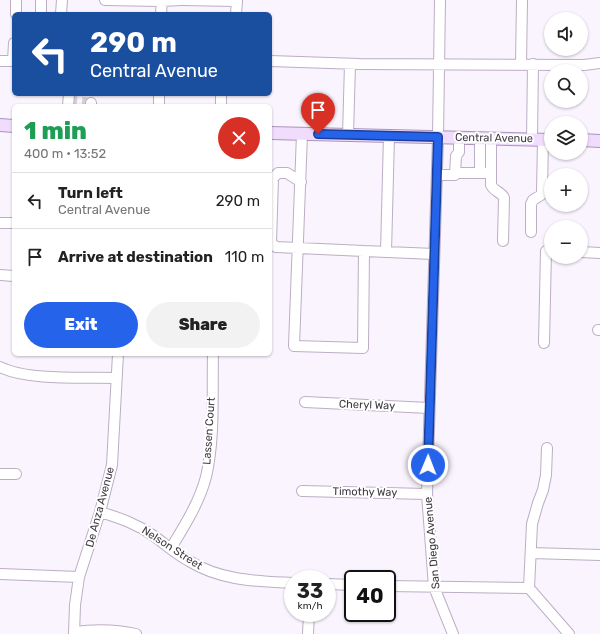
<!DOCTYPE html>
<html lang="en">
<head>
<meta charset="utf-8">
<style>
	body { margin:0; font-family:Rubik,sans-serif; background:#f2f2f2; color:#222; height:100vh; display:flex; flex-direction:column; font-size:15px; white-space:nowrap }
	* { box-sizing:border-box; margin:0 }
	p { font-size:13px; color:#767676 }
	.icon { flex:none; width:22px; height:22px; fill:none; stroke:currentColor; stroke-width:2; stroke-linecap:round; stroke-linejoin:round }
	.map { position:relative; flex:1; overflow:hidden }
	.sheet { position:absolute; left:12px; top:104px; width:260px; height:252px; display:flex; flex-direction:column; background:#fff; border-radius:6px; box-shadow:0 1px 3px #0004 }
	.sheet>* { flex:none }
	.banner { position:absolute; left:12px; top:12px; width:260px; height:84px; border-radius:6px; box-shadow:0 1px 3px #0004; background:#1a4fa0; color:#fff; overflow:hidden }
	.tools { position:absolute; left:544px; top:12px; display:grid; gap:8px }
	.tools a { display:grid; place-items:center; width:44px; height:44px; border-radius:50%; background:#fff; box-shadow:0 1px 3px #0004; font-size:20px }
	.speed { position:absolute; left:284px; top:570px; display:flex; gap:8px; font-size:20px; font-weight:700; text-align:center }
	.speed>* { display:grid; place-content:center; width:52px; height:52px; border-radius:50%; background:#fff; box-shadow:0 1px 3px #0004; line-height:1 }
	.speed small { font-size:10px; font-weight:400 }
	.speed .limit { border:2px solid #111; border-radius:6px; background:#fff; color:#111 }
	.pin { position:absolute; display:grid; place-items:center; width:34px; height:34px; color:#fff; margin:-41px -17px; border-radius:50% 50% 50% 0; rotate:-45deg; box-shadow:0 0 4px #0007 }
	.pin .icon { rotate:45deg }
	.me { position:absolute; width:44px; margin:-22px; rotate:1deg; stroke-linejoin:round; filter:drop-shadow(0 0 3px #0008) }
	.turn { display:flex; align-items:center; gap:14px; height:84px; padding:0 12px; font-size:18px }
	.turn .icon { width:52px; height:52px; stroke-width:2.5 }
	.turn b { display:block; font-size:28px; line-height:34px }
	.round { display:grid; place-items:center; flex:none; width:42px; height:42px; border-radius:21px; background:#f2f2f2 }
	.headline { display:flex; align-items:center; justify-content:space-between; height:68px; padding:0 12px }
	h1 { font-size:24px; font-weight:800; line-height:30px; color:#1e9e55 }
	.button { display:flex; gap:8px; margin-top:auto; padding:8px 12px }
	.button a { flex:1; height:46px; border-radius:24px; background:#2563eb; color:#fff; font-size:16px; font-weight:800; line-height:46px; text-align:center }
	.button a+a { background:#f2f2f2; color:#222 }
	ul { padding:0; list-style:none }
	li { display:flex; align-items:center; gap:12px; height:56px; padding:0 12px; border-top:1px solid #e0e0e0 }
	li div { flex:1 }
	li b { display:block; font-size:15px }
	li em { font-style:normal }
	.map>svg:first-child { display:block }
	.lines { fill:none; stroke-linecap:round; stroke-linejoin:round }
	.minor-tunnel { stroke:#d5cfd8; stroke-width:10; stroke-dasharray:10 5; stroke-linecap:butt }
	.minor-casing { stroke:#bcaec5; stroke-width:12 }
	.major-casing { stroke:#ac93ba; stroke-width:14 }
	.minor { stroke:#fff; stroke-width:10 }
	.major { stroke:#f0dcfc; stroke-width:12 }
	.route-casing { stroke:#184099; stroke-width:10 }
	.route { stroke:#2563eb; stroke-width:7 }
	.labels { text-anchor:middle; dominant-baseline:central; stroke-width:4; stroke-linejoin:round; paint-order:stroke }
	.street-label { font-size:11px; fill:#3f3942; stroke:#fff }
</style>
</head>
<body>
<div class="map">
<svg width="600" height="634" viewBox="0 0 600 634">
	<rect width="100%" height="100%" fill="#faf4fe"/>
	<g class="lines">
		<!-- minor-tunnel -->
		<path class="minor-tunnel" d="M68 104 72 101 91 103"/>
		<!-- minor casing -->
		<g class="minor-casing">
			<path id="minor" d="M105 0 161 1 181 0
				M182 0 237 1V0
				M440 0 438 137 427 494 434 587 453 634
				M16 14V0
				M41 14V0
				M61 14 62 0
				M161 14 162 0
				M236 14 237 1
				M0 61H14
				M13 61 14 43
				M270 61 359 64 584 65 600 63
				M521 64 522 0
				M91 103V106
				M68 106 69 94
				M159 106V94
				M221 106V94
				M302 134 294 346 363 348 364 251 434 254
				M348 135 350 64
				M480 138V173
				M491 138V185C494 192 501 191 504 198L503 241
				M532 139 533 64
				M455 173H491
				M437 175H455L456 156 459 152V138
				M301 182 287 173H278L273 178 271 243 276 247 364 251
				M0 223H14
				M531 232V204L533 200 541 195 542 192 543 139
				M386 252 389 136
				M581 252 600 253
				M0 275 14 276
				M598 330H600
				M544 343 546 251H551
				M0 367C28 381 84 377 116 378
				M305 402 429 408
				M0 474H16
				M302 491 427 494
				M100 512C120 518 137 524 154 536 165 544 176 554 189 561 222 581 256 581 293 583
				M171 548C185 525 199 503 206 477 215 438 212 394 213 354
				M531 553 600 555
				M0 574 79 577
				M327 584 353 585
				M387 586 529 588 569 634
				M529 588 532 524 538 503 543 490 546 475 547 448
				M74 632C96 629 114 629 136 634
				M74 634 75 605 79 577 100 512 112 465 118 354
				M308 634 309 613"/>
		</g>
		<!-- major casing -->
		<g class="major-casing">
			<path id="major" d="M0 125 14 126
				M270 133 551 140
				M581 140 600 141"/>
		</g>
		<!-- minor -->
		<use href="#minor" class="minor"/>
		<!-- major -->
		<use href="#major" class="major"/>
	</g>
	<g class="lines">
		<!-- route casing -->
		<g class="route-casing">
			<path id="route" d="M318 134 438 137 428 465"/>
		</g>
		<!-- route -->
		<use href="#route" class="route"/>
	</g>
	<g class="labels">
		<!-- street labels -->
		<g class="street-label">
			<text transform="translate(494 138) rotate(1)">Central Avenue</text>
			<text transform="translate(367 405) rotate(2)">Cheryl Way</text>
			<text transform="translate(209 431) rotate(-86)">Lassen Court</text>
			<text transform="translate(365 492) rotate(1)">Timothy Way</text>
			<text transform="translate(100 507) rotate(-75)">De Anza Avenue</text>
			<text transform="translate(432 543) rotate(-95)">San Diego Avenue</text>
			<text transform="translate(172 548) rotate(33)">Nelson Street</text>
		</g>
	</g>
</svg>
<div class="tools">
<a><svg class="icon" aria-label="sound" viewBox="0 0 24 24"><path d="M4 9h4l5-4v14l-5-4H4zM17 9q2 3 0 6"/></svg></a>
<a><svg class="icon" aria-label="search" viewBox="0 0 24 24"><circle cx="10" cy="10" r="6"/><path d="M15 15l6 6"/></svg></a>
<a><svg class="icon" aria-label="layers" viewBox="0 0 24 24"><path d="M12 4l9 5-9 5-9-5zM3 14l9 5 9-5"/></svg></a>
<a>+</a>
<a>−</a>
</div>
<div class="speed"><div>33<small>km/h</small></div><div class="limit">40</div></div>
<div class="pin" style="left:318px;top:134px;background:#d93025"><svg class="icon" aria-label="arrive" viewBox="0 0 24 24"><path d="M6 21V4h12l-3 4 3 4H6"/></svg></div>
<svg class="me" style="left:428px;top:465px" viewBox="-20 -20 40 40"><circle r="17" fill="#2563eb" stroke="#fff" stroke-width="3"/><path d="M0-11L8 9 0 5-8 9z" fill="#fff"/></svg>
<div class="banner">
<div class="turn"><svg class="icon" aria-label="left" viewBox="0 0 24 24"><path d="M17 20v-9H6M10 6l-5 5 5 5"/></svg><div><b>290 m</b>Central Avenue</div></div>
</div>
<section class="sheet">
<div class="headline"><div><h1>1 min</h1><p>400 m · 13:52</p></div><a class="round" style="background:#d93025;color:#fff"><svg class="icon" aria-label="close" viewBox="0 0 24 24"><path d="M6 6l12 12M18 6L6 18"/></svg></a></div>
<ul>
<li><svg class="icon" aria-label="left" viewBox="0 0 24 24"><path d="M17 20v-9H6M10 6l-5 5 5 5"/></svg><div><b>Turn left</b><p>Central Avenue</p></div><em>290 m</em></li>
<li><svg class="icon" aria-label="arrive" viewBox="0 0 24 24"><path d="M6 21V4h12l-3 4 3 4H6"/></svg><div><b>Arrive at destination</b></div><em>110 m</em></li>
</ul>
<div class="button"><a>Exit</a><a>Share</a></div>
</section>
</div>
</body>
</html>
